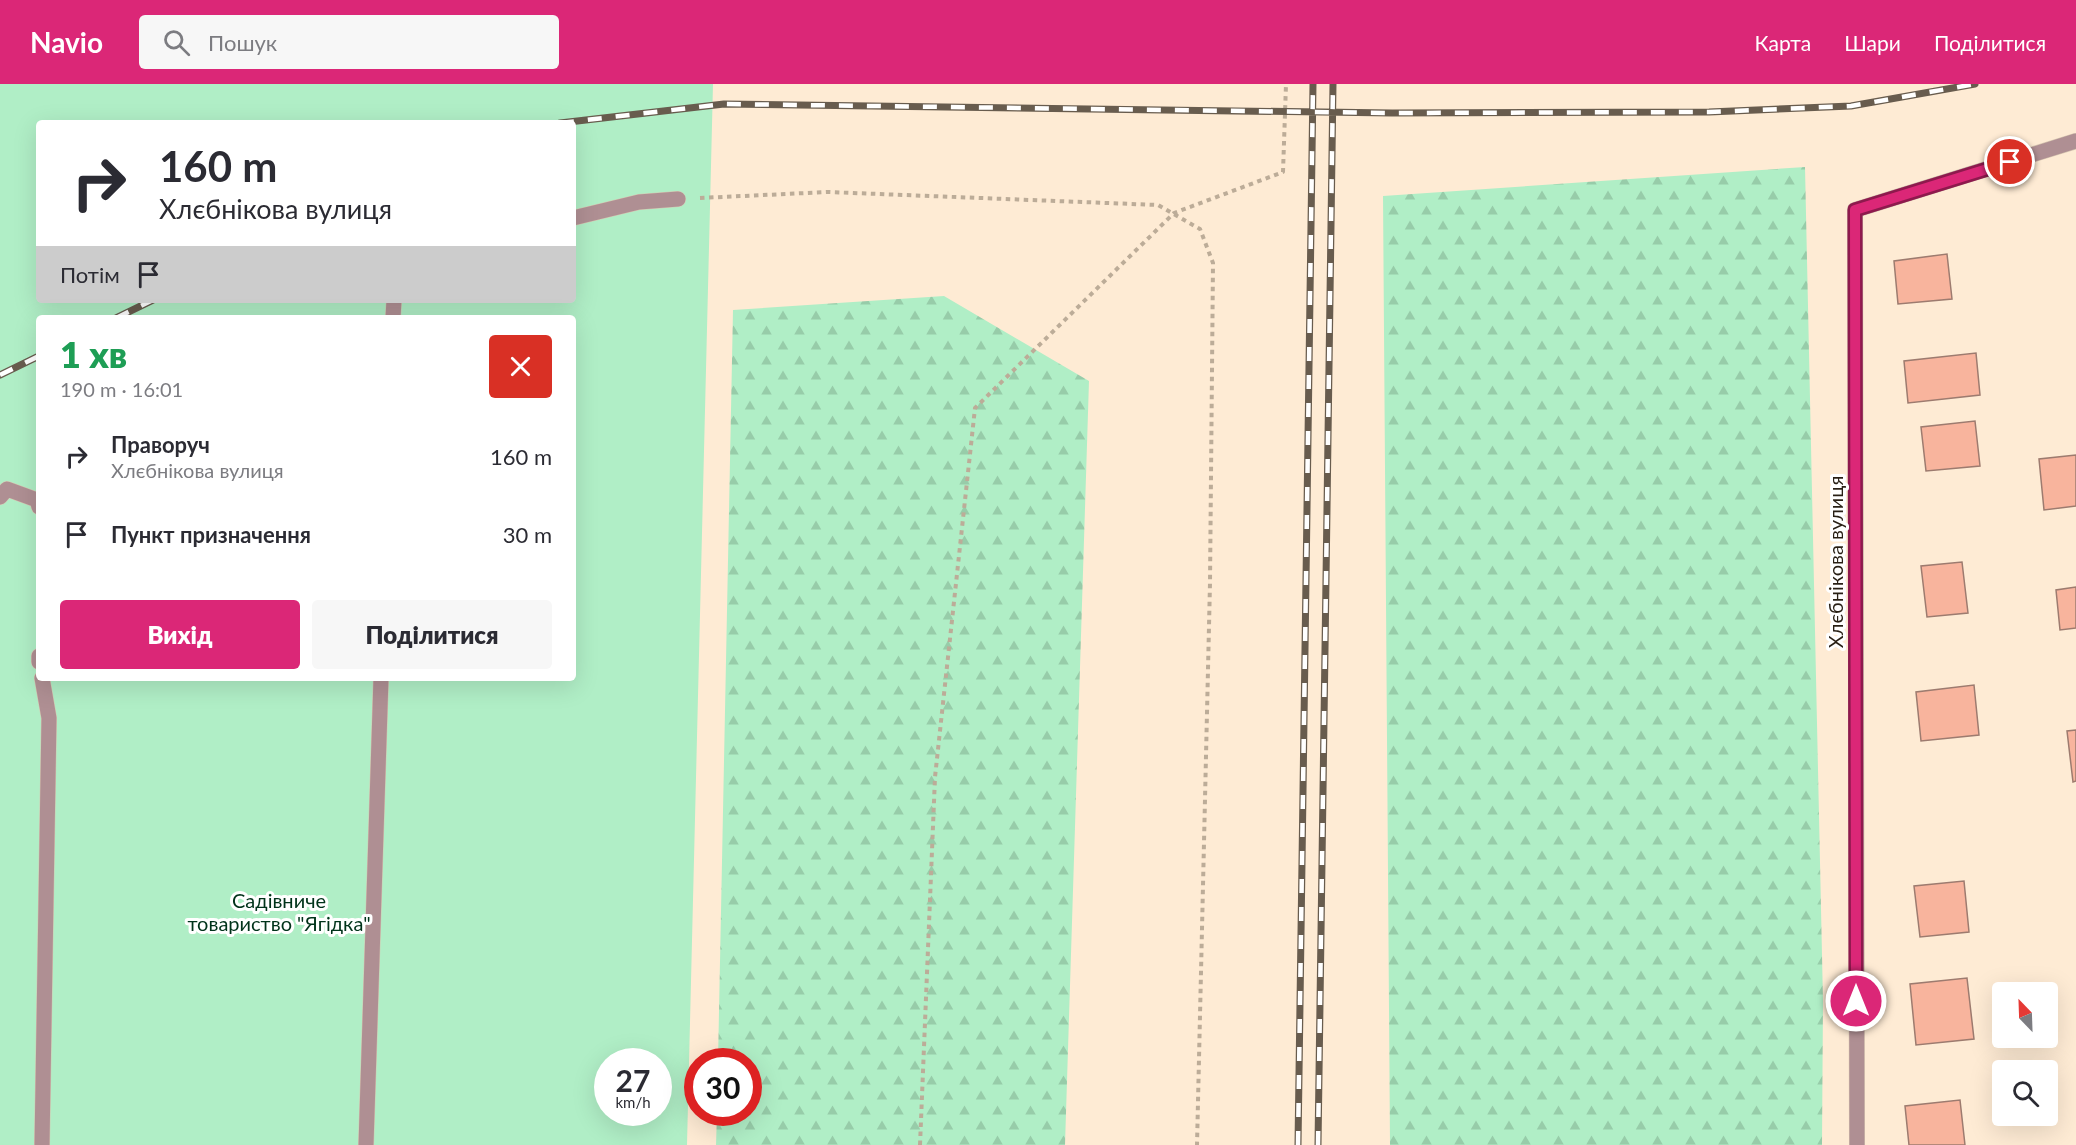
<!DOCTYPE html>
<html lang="uk">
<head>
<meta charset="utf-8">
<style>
	body { margin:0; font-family:Lato,sans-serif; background:#f7f7f7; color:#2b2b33; height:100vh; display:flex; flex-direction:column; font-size:22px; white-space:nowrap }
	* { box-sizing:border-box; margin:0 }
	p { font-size:20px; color:#7c7c81 }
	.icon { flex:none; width:33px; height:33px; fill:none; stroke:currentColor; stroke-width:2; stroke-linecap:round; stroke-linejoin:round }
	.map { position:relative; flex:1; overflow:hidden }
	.drawer { position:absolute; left:36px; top:231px; width:540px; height:366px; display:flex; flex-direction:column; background:#fff; border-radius:6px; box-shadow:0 6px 24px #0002 }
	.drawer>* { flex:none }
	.banner { position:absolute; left:36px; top:36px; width:540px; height:183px; border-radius:6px; box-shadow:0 6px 24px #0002; background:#fff; color:#2b2b33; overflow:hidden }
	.needle { width:39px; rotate:337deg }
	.buttons { position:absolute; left:1992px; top:898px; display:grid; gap:12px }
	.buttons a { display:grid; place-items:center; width:66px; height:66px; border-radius:6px; background:#fff; box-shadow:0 6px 24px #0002; font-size:30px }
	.speed { position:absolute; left:594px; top:964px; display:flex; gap:12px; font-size:30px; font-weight:700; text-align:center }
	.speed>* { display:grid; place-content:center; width:78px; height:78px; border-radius:50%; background:#fff; box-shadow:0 6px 24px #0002; line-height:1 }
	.speed small { font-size:15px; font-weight:400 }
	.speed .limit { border:9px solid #d22; background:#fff; color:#111 }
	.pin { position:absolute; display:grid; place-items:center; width:51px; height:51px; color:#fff; margin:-26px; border:3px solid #fff; border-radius:50%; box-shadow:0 2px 6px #0007 }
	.me { position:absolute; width:66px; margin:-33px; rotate:0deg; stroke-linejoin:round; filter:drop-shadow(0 0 4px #0008) }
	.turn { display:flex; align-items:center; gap:21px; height:126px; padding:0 24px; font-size:27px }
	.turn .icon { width:78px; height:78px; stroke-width:2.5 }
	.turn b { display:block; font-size:42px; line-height:51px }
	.then { display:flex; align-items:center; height:57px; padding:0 24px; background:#0003; gap:12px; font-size:22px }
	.round { display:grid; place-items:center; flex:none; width:63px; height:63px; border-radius:6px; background:#f7f7f7 }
	.summary { display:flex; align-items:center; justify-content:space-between; height:102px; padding:0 24px }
	h1 { font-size:36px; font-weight:800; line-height:45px; color:#1e9e55 }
	.cta { display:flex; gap:12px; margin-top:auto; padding:12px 24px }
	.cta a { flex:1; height:69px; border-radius:6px; background:#db2777; color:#fff; font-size:24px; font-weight:800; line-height:69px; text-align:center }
	.cta a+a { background:#f7f7f7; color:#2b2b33 }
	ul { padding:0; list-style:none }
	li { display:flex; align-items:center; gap:18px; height:78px; padding:0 24px }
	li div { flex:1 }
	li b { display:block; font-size:22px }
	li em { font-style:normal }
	header { display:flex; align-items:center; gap:36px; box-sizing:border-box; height:84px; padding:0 30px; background:#db2777; color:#fff }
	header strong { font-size:28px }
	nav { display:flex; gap:33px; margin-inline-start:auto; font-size:21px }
	.search { width:420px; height:54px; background:#f7f7f7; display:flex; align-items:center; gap:15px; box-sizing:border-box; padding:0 21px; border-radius:6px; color:#7c7c81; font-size:22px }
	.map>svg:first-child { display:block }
	.green { fill:#b0eec6; fill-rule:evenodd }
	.forest { fill:url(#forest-firs) }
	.building { fill:#f8b49d; stroke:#9d7b6f; stroke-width:1.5 }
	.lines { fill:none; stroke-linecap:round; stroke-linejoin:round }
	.minor-casing { stroke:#d7c6b1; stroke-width:16 }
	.path { stroke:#bcac98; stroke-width:4; stroke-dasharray:4.5 4.5; stroke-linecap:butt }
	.minor { stroke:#af8f93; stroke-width:15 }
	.rail-casing { stroke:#685c4e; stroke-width:7 }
	.rail { stroke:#fff; stroke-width:4.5; stroke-dasharray:14; stroke-linecap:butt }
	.route-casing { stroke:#8e194d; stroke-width:15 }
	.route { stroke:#db2777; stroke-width:10 }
	.labels { text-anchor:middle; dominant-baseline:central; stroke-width:6; stroke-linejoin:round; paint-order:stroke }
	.street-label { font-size:20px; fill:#281f14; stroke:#fff }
	.park-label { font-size:20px; fill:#00331a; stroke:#fff }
</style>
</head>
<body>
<header>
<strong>Navio</strong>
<div class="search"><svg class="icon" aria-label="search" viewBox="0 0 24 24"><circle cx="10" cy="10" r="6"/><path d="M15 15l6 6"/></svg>Пошук</div>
<nav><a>Карта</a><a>Шари</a><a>Поділитися</a></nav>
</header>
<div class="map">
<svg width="2076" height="1061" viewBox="0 0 2076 1061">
	<defs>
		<pattern id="forest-firs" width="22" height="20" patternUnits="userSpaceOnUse" patternTransform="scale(1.5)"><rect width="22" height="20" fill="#b0eec6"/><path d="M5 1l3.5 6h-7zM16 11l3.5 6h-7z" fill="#97cca9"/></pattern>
	</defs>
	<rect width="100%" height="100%" fill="#feebd4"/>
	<!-- green -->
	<path class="green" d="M0 0H713L687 1061H0ZM39 39H573V216H39ZM39 234H573V594H39ZM608 978H658V1029H608Z"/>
	<!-- forest -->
	<path class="forest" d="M1805 83 1823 917 1822 1061H1390L1383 112Z
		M944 212 1089 297 1065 1061H716L717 1029H748V978H718L733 226Z"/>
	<!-- building -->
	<path class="building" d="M1947 170 1952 215 1898 220 1894 177Z
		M1976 269 1980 311 1908 319 1904 277Z
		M1975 337 1980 382 1926 387 1921 343Z
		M2076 371V422L2044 426 2039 375Z
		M1962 478 1968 529 1927 533 1921 482Z
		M2076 503V544L2060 546 2056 506Z
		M1974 601 1979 651 1921 657 1916 608Z
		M2076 646V697L2073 698 2067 647Z
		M1964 797 1969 848 1920 853 1914 802Z
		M1967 894 1974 955 1916 961 1910 900Z
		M1960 1016 1965 1061H1909L1905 1022Z"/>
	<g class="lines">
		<!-- minor casing -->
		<g class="minor-casing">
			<path id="minor" d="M573 134 639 118 678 115
				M393 234 394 216
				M0 413 7 405 37 416 39 423
				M39 572V578
				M42 594 49 634 42 1061
				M366 1061 381 594
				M1857 1061 1855 126 2076 57"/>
		</g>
		<!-- path -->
		<path class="path" d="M700 114 828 108 1158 121 1200 145 1213 179 1210 499 1197 1061
			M920 1061 935 693 975 324 1174 129 1283 88 1286 0"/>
		<!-- minor -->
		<use href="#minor" class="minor"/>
		<!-- rail casing -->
		<g class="rail-casing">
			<path id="rail" d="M560 39 724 20 1392 29 1709 28 1851 22 1975 0
				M116 234 153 216
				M0 291 39 272
				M1298 1061 1313 0
				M1318 1061 1333 0"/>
		</g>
		<!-- rail -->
		<use href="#rail" class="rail"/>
	</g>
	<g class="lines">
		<!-- route casing -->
		<g class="route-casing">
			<path id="route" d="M1856 917 1855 126 2010 78"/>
		</g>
		<!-- route -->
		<use href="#route" class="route"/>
	</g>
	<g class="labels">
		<!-- street labels -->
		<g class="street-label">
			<text transform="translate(1835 478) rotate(-90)">Хлєбнікова вулиця</text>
		</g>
		<!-- park labels -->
		<g class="park-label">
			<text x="279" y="816">Садівниче<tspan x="279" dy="23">товариство "Ягідка"</tspan></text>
		</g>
	</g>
</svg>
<div class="buttons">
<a><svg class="needle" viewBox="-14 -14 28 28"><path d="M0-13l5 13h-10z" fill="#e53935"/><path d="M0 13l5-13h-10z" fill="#7c7c81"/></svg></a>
<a><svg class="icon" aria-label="search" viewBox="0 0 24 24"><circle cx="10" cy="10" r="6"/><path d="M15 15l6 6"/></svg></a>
</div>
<div class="speed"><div>27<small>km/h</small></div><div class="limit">30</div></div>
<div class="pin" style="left:2010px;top:78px;background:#d93025"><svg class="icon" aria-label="arrive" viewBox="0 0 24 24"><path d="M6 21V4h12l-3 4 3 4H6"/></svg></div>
<svg class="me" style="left:1856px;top:917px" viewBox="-20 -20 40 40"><circle r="17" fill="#db2777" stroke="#fff" stroke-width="3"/><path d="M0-11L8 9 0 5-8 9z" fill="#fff"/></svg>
<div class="banner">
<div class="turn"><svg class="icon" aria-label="right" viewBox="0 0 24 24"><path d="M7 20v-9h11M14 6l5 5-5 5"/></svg><div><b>160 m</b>Хлєбнікова вулиця</div></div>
<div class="then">Потім<svg class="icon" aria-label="arrive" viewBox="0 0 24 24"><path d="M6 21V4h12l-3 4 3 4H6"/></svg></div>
</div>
<section class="drawer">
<div class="summary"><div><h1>1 хв</h1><p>190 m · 16:01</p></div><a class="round" style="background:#d93025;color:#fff"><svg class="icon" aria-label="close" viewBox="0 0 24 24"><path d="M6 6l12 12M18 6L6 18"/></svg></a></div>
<ul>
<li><svg class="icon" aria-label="right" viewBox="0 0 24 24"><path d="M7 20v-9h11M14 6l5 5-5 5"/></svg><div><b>Праворуч</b><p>Хлєбнікова вулиця</p></div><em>160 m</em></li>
<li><svg class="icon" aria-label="arrive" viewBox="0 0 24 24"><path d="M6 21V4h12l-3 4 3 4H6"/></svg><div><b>Пункт призначення</b></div><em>30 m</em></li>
</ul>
<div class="cta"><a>Вихід</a><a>Поділитися</a></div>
</section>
</div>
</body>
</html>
